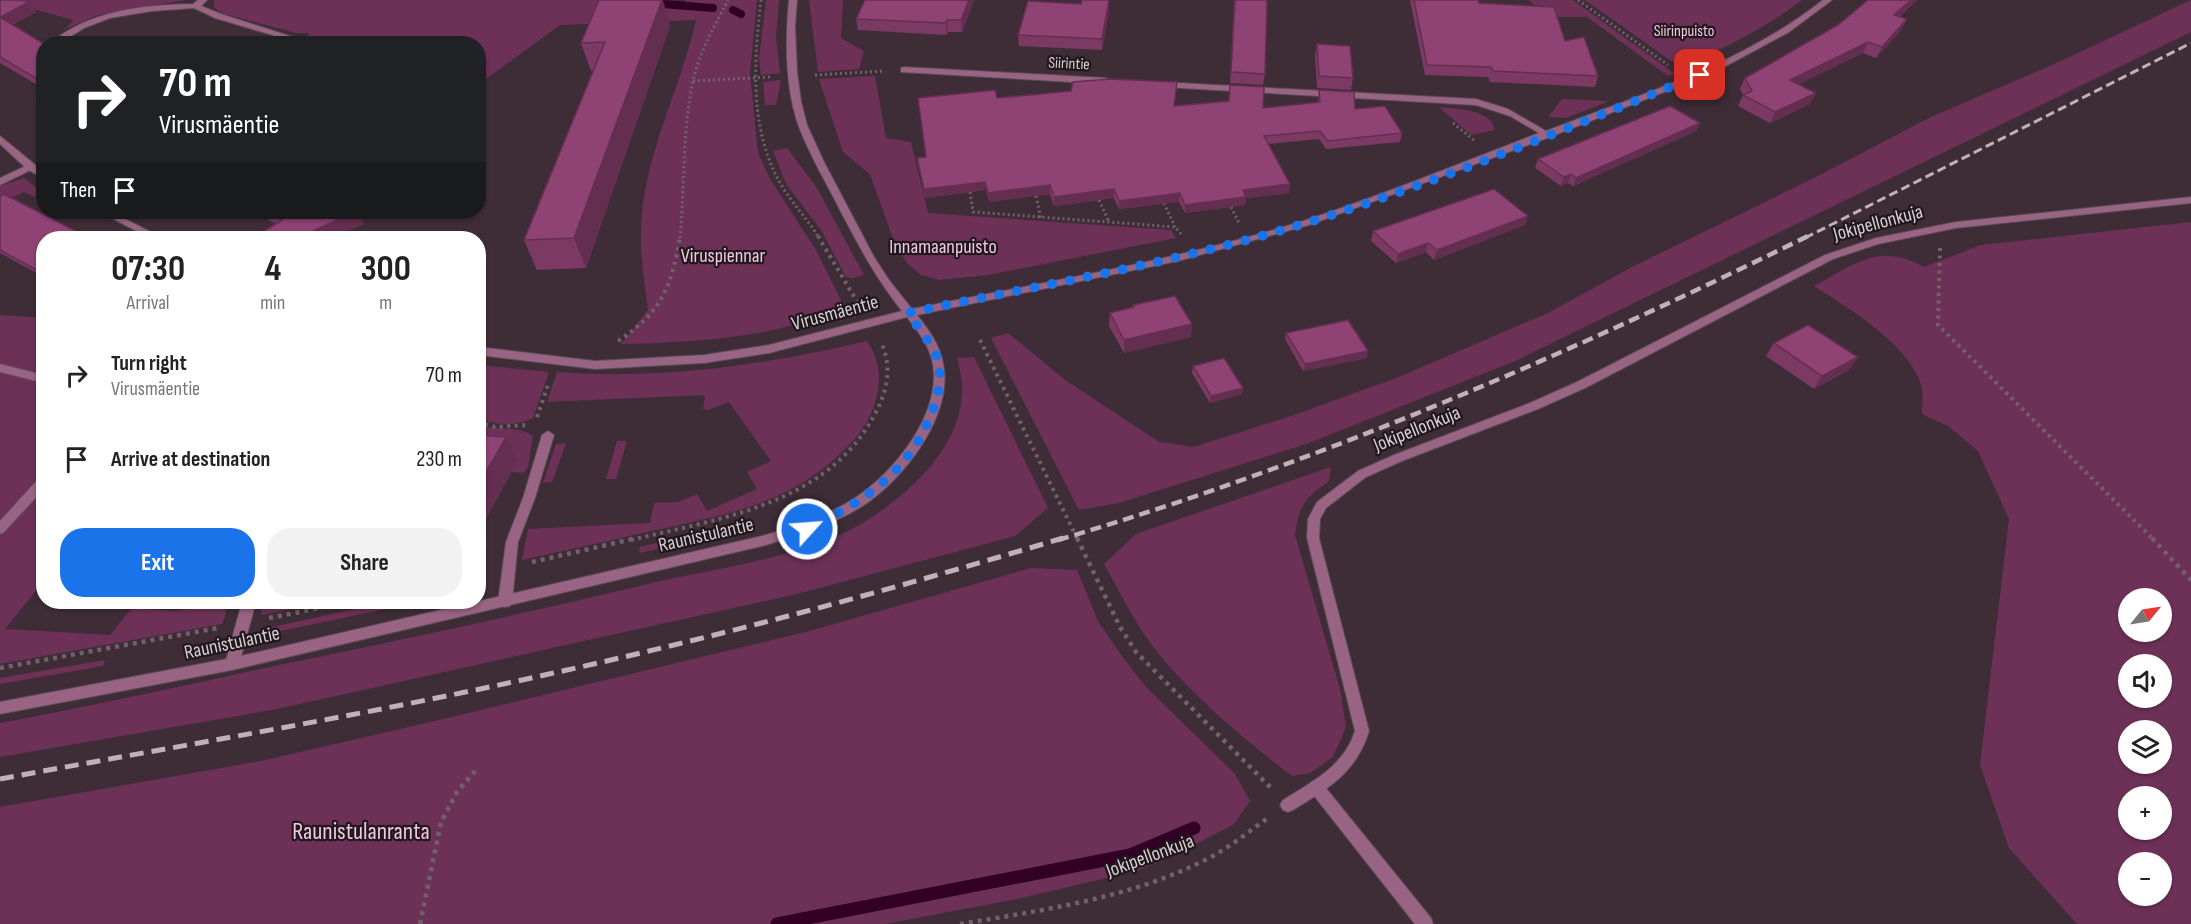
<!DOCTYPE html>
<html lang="en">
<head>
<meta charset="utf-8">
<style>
	body { margin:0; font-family:"Sofia Sans Condensed",sans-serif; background:#f2f2f2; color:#222; height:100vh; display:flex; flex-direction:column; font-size:22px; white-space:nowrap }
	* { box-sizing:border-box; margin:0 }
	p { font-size:20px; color:#767676 }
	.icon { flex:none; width:33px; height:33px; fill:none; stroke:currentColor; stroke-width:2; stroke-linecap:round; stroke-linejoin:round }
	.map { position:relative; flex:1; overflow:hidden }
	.side { position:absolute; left:36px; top:231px; width:450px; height:378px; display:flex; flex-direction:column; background:#fff; border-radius:24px; box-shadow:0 2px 4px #0004 }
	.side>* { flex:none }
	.hud { position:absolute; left:36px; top:36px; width:450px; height:183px; border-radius:24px; box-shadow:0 2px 4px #0004; background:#202124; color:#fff; overflow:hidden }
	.needle { width:39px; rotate:60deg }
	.fabs { position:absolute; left:2118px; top:588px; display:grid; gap:12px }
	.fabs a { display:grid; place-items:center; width:54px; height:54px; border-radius:50%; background:#fff; box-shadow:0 2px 4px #0004; font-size:30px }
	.pin { position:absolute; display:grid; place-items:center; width:51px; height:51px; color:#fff; margin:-26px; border-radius:12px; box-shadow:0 3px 9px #0006 }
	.me { position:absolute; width:66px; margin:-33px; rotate:64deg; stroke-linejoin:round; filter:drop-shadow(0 0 4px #0008) }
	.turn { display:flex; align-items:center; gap:21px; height:126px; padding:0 24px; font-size:27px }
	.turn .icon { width:78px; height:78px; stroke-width:2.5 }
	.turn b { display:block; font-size:42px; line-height:51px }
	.then { display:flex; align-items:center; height:57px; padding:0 24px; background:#0003; gap:12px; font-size:22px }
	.eta { display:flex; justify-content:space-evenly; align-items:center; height:102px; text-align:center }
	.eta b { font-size:36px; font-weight:700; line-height:42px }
	.cta { display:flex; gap:12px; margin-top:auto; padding:12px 24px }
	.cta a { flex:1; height:69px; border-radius:24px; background:#1a73e8; color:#fff; font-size:24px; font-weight:700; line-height:69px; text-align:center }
	.cta a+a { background:#f2f2f2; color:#222 }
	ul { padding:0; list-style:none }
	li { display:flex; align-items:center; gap:18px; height:84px; padding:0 24px }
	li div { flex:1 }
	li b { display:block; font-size:22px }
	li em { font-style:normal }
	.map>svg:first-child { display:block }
	.green { fill:#6d3158; fill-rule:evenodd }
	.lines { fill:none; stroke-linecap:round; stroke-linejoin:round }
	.stream-far1 { stroke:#330025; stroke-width:8 }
	.stream { stroke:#330025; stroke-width:13 }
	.lane-casing { stroke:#5a4a53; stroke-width:2 }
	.street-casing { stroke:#5a4a53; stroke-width:2 }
	.path-far2 { stroke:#71616a; stroke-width:3; stroke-dasharray:2 3; stroke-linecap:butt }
	.path-far1 { stroke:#71616a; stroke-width:4; stroke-dasharray:3 4.5; stroke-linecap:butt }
	.path { stroke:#71616a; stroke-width:4.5; stroke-dasharray:4 5; stroke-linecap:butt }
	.lane { fill:#996484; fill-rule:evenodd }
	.street { fill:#996484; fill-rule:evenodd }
	.rail-far2 { stroke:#beb1b9; stroke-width:3; stroke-dasharray:9 4.5; stroke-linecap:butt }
	.rail-far1 { stroke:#beb1b9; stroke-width:4.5; stroke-dasharray:11 6; stroke-linecap:butt }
	.rail { stroke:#beb1b9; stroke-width:5; stroke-dasharray:14 8; stroke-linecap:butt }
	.wall { fill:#7b3964 }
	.shaded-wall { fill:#642e51 }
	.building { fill:#8f4274; stroke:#642e51; stroke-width:1.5 }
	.route { stroke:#1a73e8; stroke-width:10; stroke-dasharray:0 18 }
	.labels { text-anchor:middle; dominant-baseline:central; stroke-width:4.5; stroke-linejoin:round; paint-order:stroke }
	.far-park-label { font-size:16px; fill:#f3c7e1; stroke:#20181d }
	.far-street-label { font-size:16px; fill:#d9cdd4; stroke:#20181d }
	.street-label { font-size:20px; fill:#d9cdd4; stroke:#20181d }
	.park-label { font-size:20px; fill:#f3c7e1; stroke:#20181d }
	.near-park-label { font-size:24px; fill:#f3c7e1; stroke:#20181d }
</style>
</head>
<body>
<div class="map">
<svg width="2191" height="924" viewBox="0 0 2191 924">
	<rect width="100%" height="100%" fill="#3e2d37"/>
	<!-- green -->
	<path class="green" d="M10 0H186L98 15 63 30 74 20 7 2Z
		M214 0H639L684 3 686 0H757L750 73 758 153 770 179 816 250 843 304C791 338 683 343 621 344L648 310C645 284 640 258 641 232 642 158 680 92 696 20L560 25 479 84 478 44 297 43 307 38 309 33H296L221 13 214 7Z
		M766 0H779L776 37 780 73 761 75 759 59Z
		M809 0H843L841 38 864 51 859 69 818 72Z
		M1528 0H1573L1675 74 1668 76 1587 17H1551Z
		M1585 0H1802C1765 29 1723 48 1681 68Z
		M2191 0V32L1515 361 1309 443 1119 503 1079 510 991 338 1008 333 1064 379 1159 442 1194 447 1294 415 1399 377 1550 312 1630 268 1814 178 1931 117 2050 66Z
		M875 76 886 138 911 142 928 213 1171 230 1176 238 988 275 939 280 921 275 908 264 896 247 870 174 843 152 819 79Z
		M781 80 776 105H765L763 82Z
		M1562 99 1607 101V102L1566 118 1548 117Z
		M1439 107C1457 109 1491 109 1495 130L1471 135Z
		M787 148 817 188 864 275 853 278 846 277 821 230 786 184 773 151Z
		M24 178 43 193V201L24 192 7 200 0 196V186Z
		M2191 222V924H2077L2009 848 1980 765 2009 519 1978 451 1948 426 1922 414C1922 404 1924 390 1920 381 1903 341 1850 309 1814 286 1853 265 1880 241 1924 267L1981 245ZM2128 598H2162V632H2128ZM2128 664H2162V698H2128ZM2128 730H2162V764H2128ZM2128 796H2162V830H2128ZM2128 862H2162V896H2128Z
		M0 315 44 318 43 575 37 584 35 592 5 629 110 635 132 608 175 611 220 603 225 604 226 613 222 624 0 664Z
		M867 341C881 362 882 382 874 406 868 424 856 439 843 451 789 505 723 515 652 531 609 541 566 550 522 560L528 529 650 523 654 503 678 502 697 494 707 511 757 489 747 472 771 461 729 402 708 410 703 409 705 395 547 402 557 372C663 380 765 365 867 341Z
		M974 357 1048 508 1015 536 797 594 272 710 0 757V723C93 706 186 685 279 665 401 640 523 614 644 585 711 569 812 557 869 519 913 491 965 442 962 385 962 377 959 367 957 358Z
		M479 365 549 372 533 418C515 427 497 425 479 419Z
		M478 425C496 431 517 425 533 436L528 467 524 473 512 472 479 449Z
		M617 441H627L616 479H606Z
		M566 443 552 482 543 483 556 444Z
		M1331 467 1329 481C1306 497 1298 506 1295 535L1340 689 1346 727 1333 757 1310 773 1292 776C1246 741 1200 702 1162 658 1138 630 1122 596 1104 564L1136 534Z
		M749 522 751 528 640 553 639 547Z
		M1031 568 1077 570 1098 621 1124 659 1146 687 1235 774 1250 801 1234 824 1175 855 1136 871 1017 899 885 924H0V807L261 761 435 721 806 632Z
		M262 602H327L262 615 260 608Z
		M387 602H418L262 635 263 629Z
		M105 660 103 666 0 684V678Z"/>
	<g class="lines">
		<!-- stream-far1 -->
		<path class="stream-far1" d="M649 3 713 8
			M733 10 741 14"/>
		<!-- stream -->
		<path class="stream" d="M777 924 1130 855 1194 828"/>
		<!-- lane casing -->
		<g class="lane-casing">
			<path id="lane" d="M30 164 33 165V169L0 185V178Z
				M0 364 44 375V383L0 372Z
				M548 431 554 435 535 498 518 542 512 602 510 606 505 607 500 606 498 602 506 542 523 498 542 435Z
				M44 476V489L4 532 0 534V521L40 477Z
				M242 602H256L239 664 237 668 232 670 227 668 225 664Z
				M1316 780 1321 782 1431 918 1433 924H1415L1311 792 1309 787 1311 782Z"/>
		</g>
		<!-- street casing -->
		<g class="street-casing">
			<path id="street" d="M198 0H207L201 6 221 14 296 38 289 40 215 18 194 8 152 11 110 18 84 28 59 44H49C90 10 142 5 193 4Z
				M789 0H797L795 26 797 72 801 101 807 125 824 162 874 257 889 280 912 309C1043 282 1176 261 1303 221 1383 195 1461 163 1539 133L1510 116 1476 105 1163 87 1160 86V82L1476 99 1508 109 1546 131C1642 94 1742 64 1823 0H1832L1789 32 1715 72 1550 137 1309 225 1178 261 917 315C928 329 940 345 943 363 954 414 905 478 864 505 833 525 797 536 762 546L232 670 0 714V702L232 658 762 536C794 527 827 516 855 498 895 472 944 411 932 360 928 344 917 330 907 317L769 353 704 363 595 369 478 355V347L595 361 704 355 769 345 902 311C875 277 860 248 840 210 826 182 810 156 799 127 785 88 785 42 789 0Z
				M904 67 1106 78 1110 81 1106 84 901 72V68Z
				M0 136 44 172V179L27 169 0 144Z
				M2191 197V203L1956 228 1878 244 1833 259 1585 388 1538 409 1402 461 1366 477 1326 508 1320 519 1319 538 1369 731C1356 773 1329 788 1293 810L1288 812 1283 810 1280 805 1283 800C1312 782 1344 766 1355 731L1307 538 1308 519 1317 502 1358 471 1394 455 1530 403 1577 382 1825 255 1876 238 1956 222Z
				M100 212H112L162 238H150Z"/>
		</g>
		<!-- path-far2 -->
		<path class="path-far2" d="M761 0C754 59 749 127 779 181 790 201 807 218 819 238
			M1578 0 1668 65
			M815 75 885 71
			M693 81 771 77
			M1453 123 1475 141
			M970 192 973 212 1175 227 1183 236
			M1036 196 1041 218
			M1099 200 1109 222
			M1164 203 1175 227
			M1231 207 1239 223
			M680 238C685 186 682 132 693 81 699 52 715 26 728 0"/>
		<!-- path-far1 -->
		<path class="path-far1" d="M818 236 859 305
			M1940 248 1938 325 2154 540
			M980 340 1078 540
			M618 341C661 313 672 286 680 236
			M537 417 549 382
			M478 422 495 427 528 425
			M631 540C722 518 829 504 876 412 888 389 892 366 881 342"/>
		<!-- path -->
		<path class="path" d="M1077 538 1120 627 1136 652 1272 789
			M2152 538 2191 580
			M478 547 487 545
			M532 562 637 538
			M269 618 349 602
			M0 668 218 628
			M420 924 441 822 457 792 475 771
			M960 924C1044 910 1131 898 1207 859 1229 848 1248 832 1268 818"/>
		<!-- lane -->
		<use href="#lane" class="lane"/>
		<!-- street -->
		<use href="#street" class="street"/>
		<!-- rail-far2 -->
		<path class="rail-far2" d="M1805 238 2191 43"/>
		<!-- rail-far1 -->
		<path class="rail-far1" d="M1058 540C1318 463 1565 356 1808 236"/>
		<!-- rail -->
		<path class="rail" d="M0 779C183 745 367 715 549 674 722 636 894 589 1063 538"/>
	</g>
	<!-- wall -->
	<path class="wall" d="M0 0 36 12 12 25 44 44V89L0 63Z
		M974 0 962 32H948L947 35 858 30 856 19Z
		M1109 0V11L1102 50 1019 46 1018 35 1081 4Z
		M1234 0 1265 74 1263 85 1230 83Z
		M1410 0H1478L1479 3 1565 41 1598 76 1595 87 1490 82 1488 77 1425 75Z
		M1868 0H1917L1899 17 1907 19 1901 30 1876 58 1863 53 1798 84 1816 93 1810 104 1770 123 1738 106 1743 95 1740 89 1745 78 1838 25Z
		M670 26 586 268 537 270 524 240 593 71H591L581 43Z
		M1317 44 1353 78 1351 90 1317 88 1315 56Z
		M1319 90 1402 133 1400 142 1326 149 1319 139 1268 144 1289 193 1246 198 1245 205 1185 213 1179 202 1119 209 1114 198 1054 206 1050 194 989 202 986 190 925 198 917 158 926 157 997 98 1175 106 1263 108 1318 103Z
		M44 97V110L36 101Z
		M1700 123 1696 131 1573 186 1568 183 1561 186 1535 168 1538 159Z
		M0 196 44 238V277L0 253Z
		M254 212H357L364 224 331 238H258L256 236 276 224Z
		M1525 225 1434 260 1426 252 1396 263 1371 241 1373 231Z
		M1133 305 1191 337 1124 353 1109 326 1110 313 1132 308Z
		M1286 333 1367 358 1303 371 1285 339Z
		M1774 343 1849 370 1814 389 1766 356Z
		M1193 366 1242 394 1210 403 1192 373Z"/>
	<!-- shaded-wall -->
	<path class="shaded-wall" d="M662 0H663L670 26 586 268 574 238Z
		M969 0H974L962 32 961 20Z
		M1109 0V11L1102 50V39Z
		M1911 0H1917L1888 26 1894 15Z
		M29 2 36 12 7 27 0 17Z
		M1907 19 1901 30 1876 58 1882 47Z
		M947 20 948 32 947 35 946 23Z
		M1868 42 1863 53 1785 91 1790 80Z
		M1816 93 1810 104 1770 123 1775 112Z
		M1700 123 1696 131 1573 186 1576 178Z
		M1571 174 1568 183 1561 186 1564 177Z
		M985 182 986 190 925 198 924 189Z
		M1290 184 1289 193 1246 198 1245 205 1185 213V205L1243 190Z
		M1050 185V194L989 202 988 193Z
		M1114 189V198L1054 206V197Z
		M1180 193 1179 202 1119 209V201Z
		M355 212H357L364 224 331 238H319L315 230Z
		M1528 216 1525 225 1434 260 1437 250Z
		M1428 243 1426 252 1396 263 1398 254Z
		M1192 324 1191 337 1124 353V340Z
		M1368 351 1367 358 1303 371 1305 364Z
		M1858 357 1849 370 1814 389 1822 376Z
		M1243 388 1242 394 1210 403 1211 396Z
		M480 427 493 450 478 441V430Z
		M506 437 518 460 482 527 478 521V486Z"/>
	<!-- building -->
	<path class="building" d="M0 0H21L29 2 0 17Z
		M599 0H662L574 238 524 240 605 42 581 43Z
		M865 0H969L961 20H947L946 23 856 19Z
		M1082 0H1109L1102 39 1018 35 1028 1 1081 4Z
		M1235 0H1267L1265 74 1231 72Z
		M1414 0H1478L1479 3 1554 7 1565 41 1584 37 1598 76 1493 71 1491 67 1427 65Z
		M1868 0H1911L1894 15 1907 19 1882 47 1868 42 1790 80 1816 93 1775 112 1743 95 1752 91 1745 78 1838 25Z
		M0 17 44 44V83L0 57Z
		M1317 44 1350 46 1353 78 1319 76Z
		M1110 79 1177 82 1174 106 1229 101 1230 85 1264 87 1263 108 1320 102 1319 90 1354 92 1355 109 1385 106 1402 133 1328 141 1320 131 1264 136 1290 184 1243 190 1246 197 1185 205 1180 193 1119 201 1114 189 1054 197 1050 185 988 193 985 182 924 189 917 158 926 157 918 98 995 90 997 98 1071 91 1073 82Z
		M44 97V105L36 101Z
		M1670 106 1700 123 1576 178 1571 174 1564 177 1538 159Z
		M1494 189 1528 216 1437 250 1428 243 1398 254 1373 231Z
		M4 194 89 238H44V274L0 250V196Z
		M267 212H355L315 230 325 235 319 238H261L256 236 282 220Z
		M1175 296 1192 324 1124 340 1110 313 1134 307 1133 305Z
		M1348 320 1368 351 1305 364 1286 333Z
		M1808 325 1858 357 1822 376 1774 343Z
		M1224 358 1243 388 1211 396 1193 366Z
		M478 435 506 437 478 486Z"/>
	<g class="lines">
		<!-- route -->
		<path class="route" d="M807 529C864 501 910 473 933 409 939 393 943 372 936 355 929 340 917 326 908 313 1041 285 1176 263 1306 223 1439 182 1570 127 1700 75"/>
	</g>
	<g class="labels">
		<!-- far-park labels -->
		<g class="far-park-label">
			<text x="1684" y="31">Siirinpuisto</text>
		</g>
		<!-- far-street labels -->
		<g class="far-street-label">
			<text transform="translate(1069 64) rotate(3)">Siirintie</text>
		</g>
		<!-- street labels -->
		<g class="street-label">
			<text transform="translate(1878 223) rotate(-15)">Jokipellonkuja</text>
			<text transform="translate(835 313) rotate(-15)">Virusmäentie</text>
			<text transform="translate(1417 429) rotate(-22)">Jokipellonkuja</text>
			<text transform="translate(706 535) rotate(-13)">Raunistulantie</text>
			<text transform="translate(232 643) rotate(-12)">Raunistulantie</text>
			<text transform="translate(1150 856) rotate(-20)">Jokipellonkuja</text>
		</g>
		<!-- park labels -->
		<g class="park-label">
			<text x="943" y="247">Innamaanpuisto</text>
			<text x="723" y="256">Viruspiennar</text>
		</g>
		<!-- near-park labels -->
		<g class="near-park-label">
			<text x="361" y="831">Raunistulanranta</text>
		</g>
	</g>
</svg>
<div class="fabs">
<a><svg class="needle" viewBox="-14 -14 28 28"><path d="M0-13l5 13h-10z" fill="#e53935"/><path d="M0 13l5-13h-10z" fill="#767676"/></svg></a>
<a><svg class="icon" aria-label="sound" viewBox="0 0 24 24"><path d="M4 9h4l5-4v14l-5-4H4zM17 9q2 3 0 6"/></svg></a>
<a><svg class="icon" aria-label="layers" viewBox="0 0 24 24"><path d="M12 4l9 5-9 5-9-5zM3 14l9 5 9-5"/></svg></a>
<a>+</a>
<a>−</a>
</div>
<div class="pin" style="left:1700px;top:75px;background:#d93025"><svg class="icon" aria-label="arrive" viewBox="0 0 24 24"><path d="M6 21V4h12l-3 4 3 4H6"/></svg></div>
<svg class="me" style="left:807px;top:529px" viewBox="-20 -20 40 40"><circle r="17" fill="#1a73e8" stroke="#fff" stroke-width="3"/><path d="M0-11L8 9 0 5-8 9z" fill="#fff"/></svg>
<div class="hud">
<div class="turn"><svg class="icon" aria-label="right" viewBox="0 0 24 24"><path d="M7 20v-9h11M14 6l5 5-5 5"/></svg><div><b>70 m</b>Virusmäentie</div></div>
<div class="then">Then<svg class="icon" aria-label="arrive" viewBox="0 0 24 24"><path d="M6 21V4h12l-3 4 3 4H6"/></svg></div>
</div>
<section class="side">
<div class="eta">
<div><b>07:30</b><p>Arrival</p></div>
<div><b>4</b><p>min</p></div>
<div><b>300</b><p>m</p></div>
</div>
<ul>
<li><svg class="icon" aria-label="right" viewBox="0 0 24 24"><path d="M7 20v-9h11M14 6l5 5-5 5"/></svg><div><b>Turn right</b><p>Virusmäentie</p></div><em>70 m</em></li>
<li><svg class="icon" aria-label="arrive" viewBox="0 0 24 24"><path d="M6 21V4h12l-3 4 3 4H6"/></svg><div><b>Arrive at destination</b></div><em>230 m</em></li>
</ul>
<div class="cta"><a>Exit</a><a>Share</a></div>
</section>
</div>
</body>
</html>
